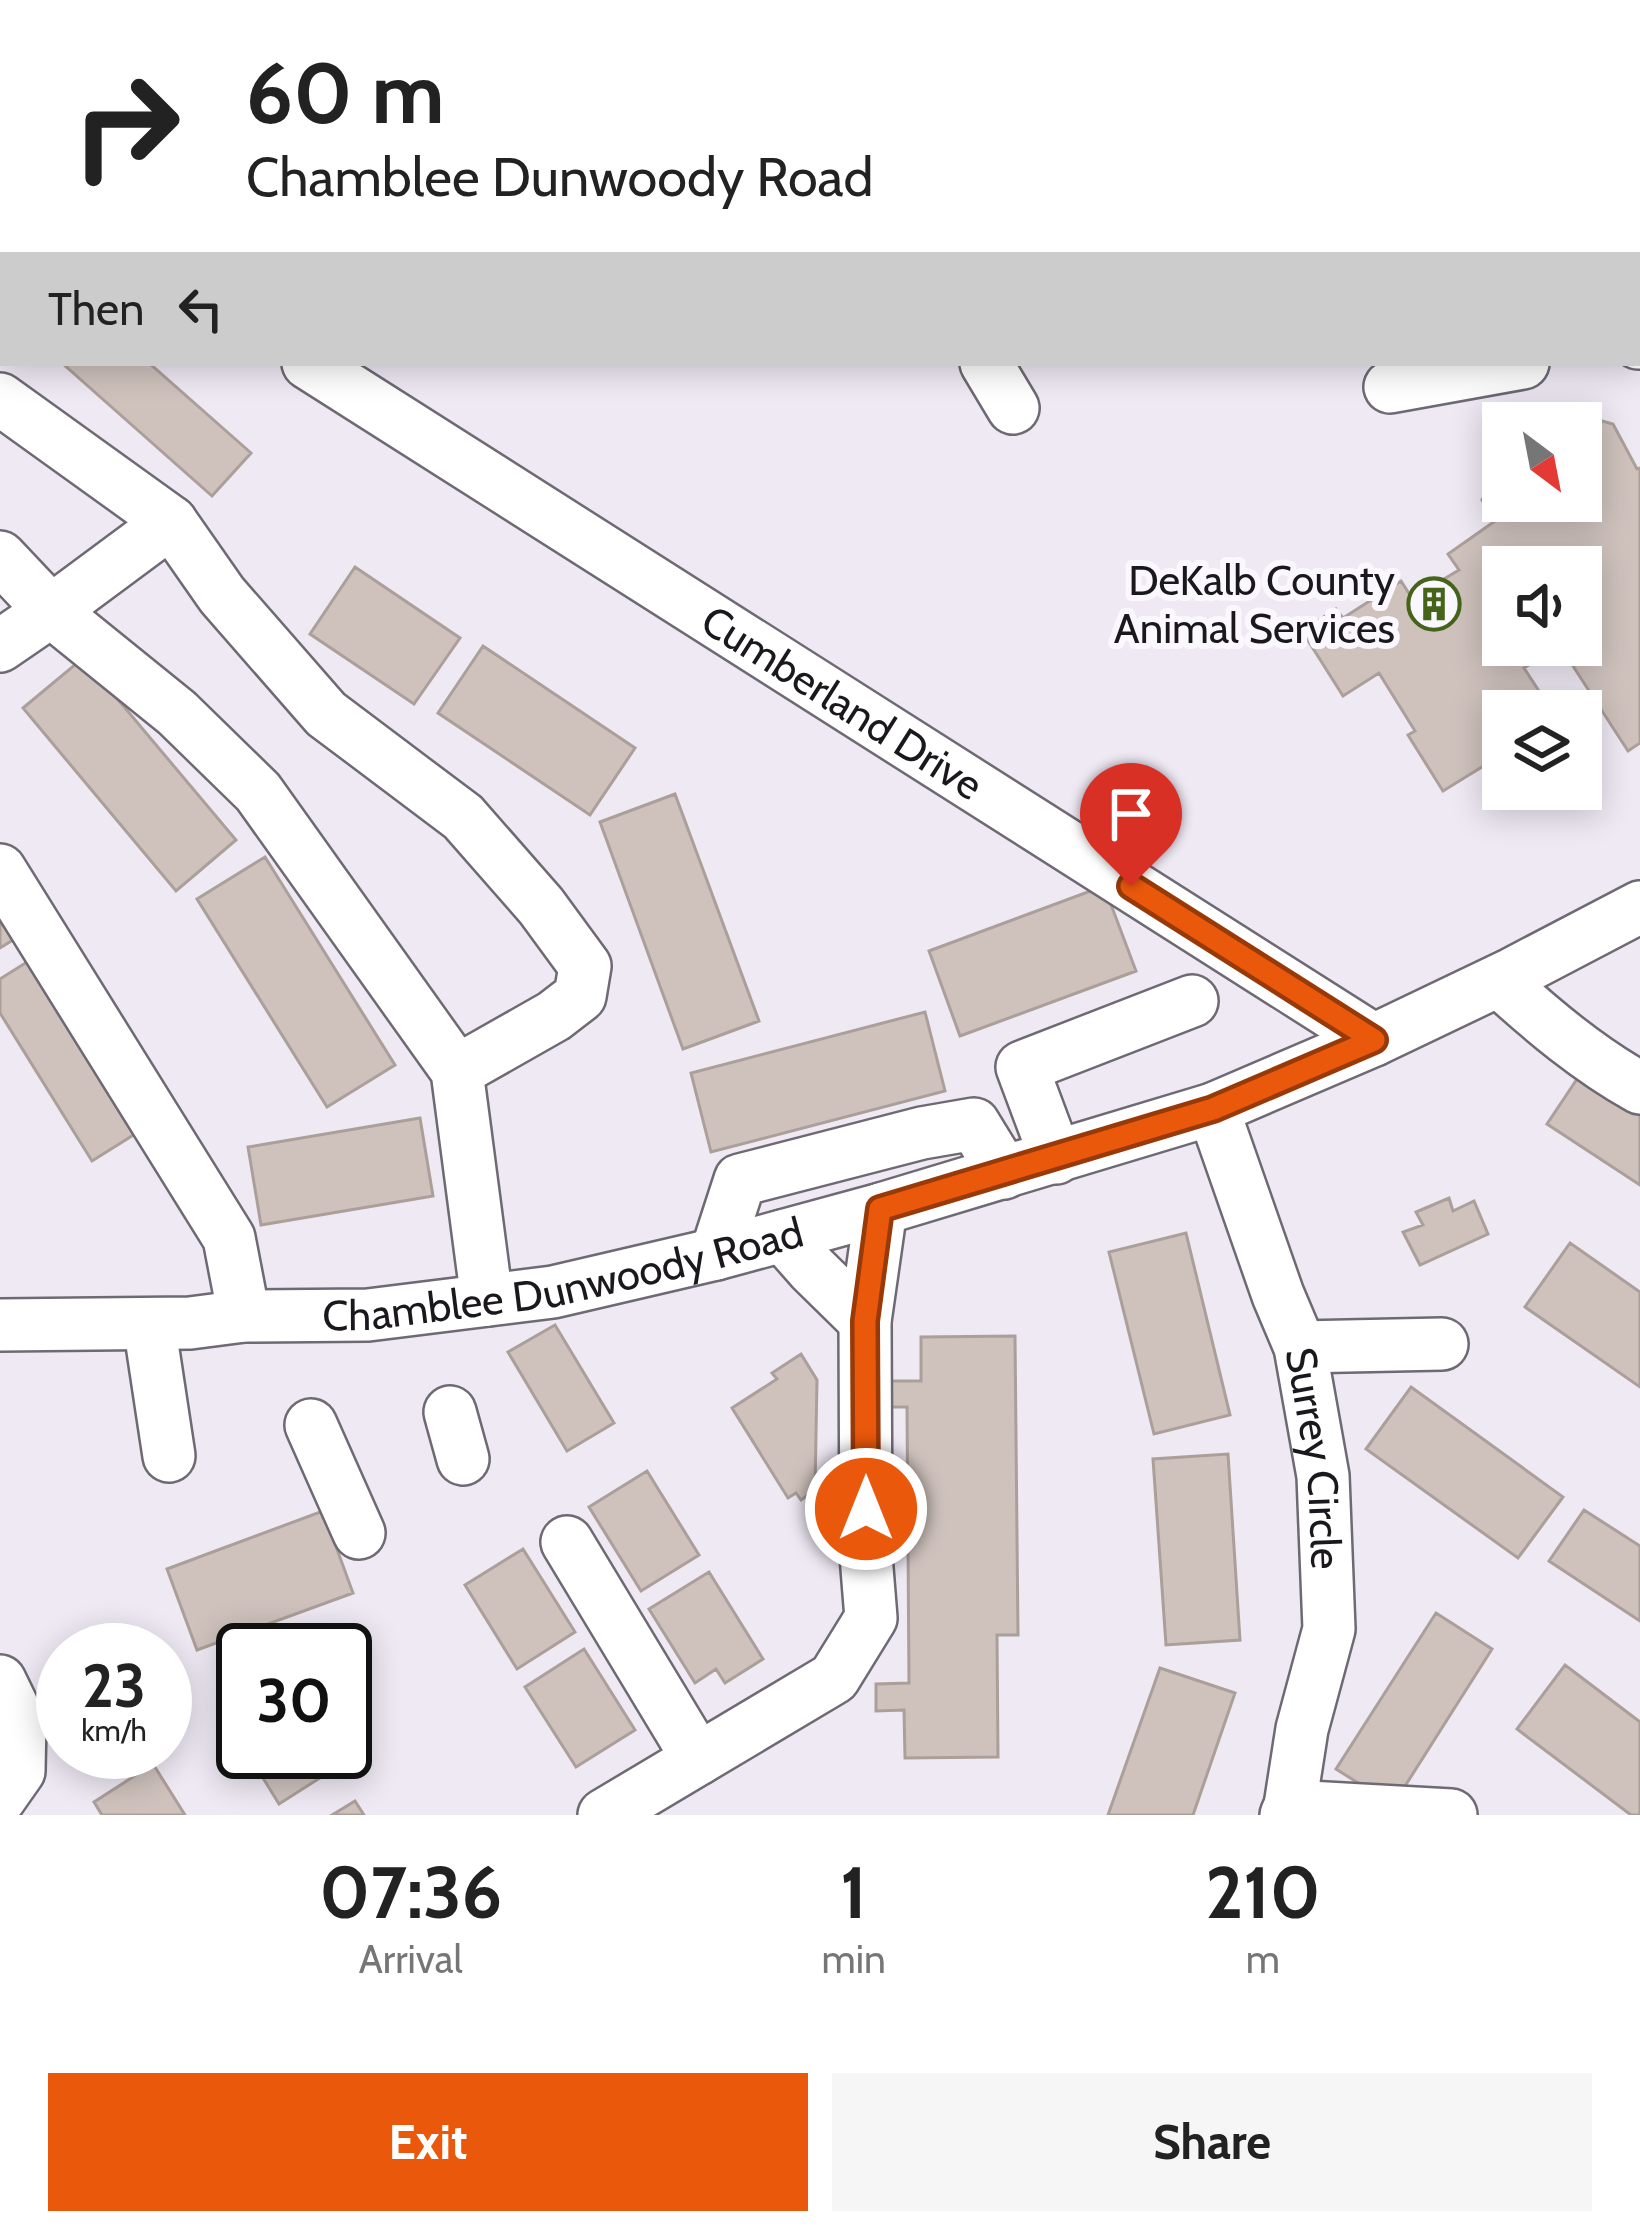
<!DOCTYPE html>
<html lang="en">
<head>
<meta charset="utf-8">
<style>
	body { margin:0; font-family:Cabin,sans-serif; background:#f6f6f6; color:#222; height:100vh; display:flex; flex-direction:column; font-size:45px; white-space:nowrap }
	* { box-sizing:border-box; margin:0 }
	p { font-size:39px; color:#767676 }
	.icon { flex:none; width:66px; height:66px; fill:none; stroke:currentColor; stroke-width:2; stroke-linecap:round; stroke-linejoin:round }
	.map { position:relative; height:1815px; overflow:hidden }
	.sheet { display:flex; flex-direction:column; background:#fff; flex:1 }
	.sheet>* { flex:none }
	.guide { position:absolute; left:0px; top:0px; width:1641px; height:366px; box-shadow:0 6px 30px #0003; background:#fff; color:#222; overflow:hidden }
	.needle { width:78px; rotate:148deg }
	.tools { position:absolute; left:1482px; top:402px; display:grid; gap:24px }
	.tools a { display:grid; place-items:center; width:120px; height:120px; border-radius:0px; background:#fff; box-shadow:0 6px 30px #0003; font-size:60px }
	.speed { position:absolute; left:36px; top:1623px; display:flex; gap:24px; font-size:60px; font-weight:700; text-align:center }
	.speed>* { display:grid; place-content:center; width:156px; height:156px; border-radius:50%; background:#fff; box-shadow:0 6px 30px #0003; line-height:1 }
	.speed small { font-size:30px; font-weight:400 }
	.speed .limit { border:6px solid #111; border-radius:18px; background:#fff; color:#111 }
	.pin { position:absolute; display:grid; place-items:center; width:102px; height:102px; color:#fff; margin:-123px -51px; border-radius:50% 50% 50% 0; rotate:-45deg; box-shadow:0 0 12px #0007 }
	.pin .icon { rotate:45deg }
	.me { position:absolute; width:132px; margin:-66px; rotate:0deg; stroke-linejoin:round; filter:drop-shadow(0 0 9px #0008) }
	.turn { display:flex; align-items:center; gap:42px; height:252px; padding:0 48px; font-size:54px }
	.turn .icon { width:156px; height:156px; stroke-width:2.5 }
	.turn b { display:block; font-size:84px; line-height:102px }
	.then { display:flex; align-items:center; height:114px; padding:0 48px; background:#0003; gap:24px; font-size:45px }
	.eta { display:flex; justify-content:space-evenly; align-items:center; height:204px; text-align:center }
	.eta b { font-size:72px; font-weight:700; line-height:84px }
	.action { display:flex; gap:24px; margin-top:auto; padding:24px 48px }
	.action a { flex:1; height:138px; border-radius:0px; background:#ea580c; color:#fff; font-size:48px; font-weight:700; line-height:138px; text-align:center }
	.action a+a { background:#f6f6f6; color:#222 }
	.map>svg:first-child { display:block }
	.building { fill:#cfc2bd; stroke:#ab9f9a; stroke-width:3; fill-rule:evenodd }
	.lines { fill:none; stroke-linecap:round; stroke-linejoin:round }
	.minor-casing { stroke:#6f6973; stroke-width:56 }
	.minor { stroke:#fff; stroke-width:51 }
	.route-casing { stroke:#983908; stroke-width:30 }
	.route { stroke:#ea580c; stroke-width:21 }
	.labels { text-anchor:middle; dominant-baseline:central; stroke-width:12; stroke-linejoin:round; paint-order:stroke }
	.poi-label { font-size:42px; fill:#1a181c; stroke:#fbf7fe; text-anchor:end }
	.street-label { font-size:42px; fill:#1a181c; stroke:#fbf7fe }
</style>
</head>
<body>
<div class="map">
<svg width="1640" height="1815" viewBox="0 0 1640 1815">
	<rect width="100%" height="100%" fill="#efe9f4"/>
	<!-- building -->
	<path class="building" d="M0 229 3 233V325L0 322Z
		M62 363H149L251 453 212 496Z
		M1595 419 1613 424 1637 469 1640 468V743L1628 751 1560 646 1524 668 1552 711H1503V754L1443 791 1408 735 1415 731 1379 673 1343 696 1302 631 1336 609 1343 618 1401 581 1412 598 1459 570 1448 554 1495 521 1482 500 1491 483 1503 475V501H1581V427ZM1503 567H1581V645H1503Z
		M355 567 460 638 414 704 310 634Z
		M483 646 635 748 590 815 438 713Z
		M83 658 236 840 176 891 23 708Z
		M675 794 759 1021 683 1049 600 822Z
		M265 857 395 1065 327 1107 197 899Z
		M1104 886 1136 971 960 1036 929 951Z
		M0 901 21 935 0 948Z
		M35 957 143 1129 92 1161 0 1013V979Z
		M925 1012 945 1091 711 1152 691 1073Z
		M1581 1073 1640 1111V1185L1547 1124Z
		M420 1118 433 1196 261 1225 248 1147Z
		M1449 1198 1453 1211 1474 1201 1488 1234 1420 1265 1403 1232 1423 1225 1416 1212Z
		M1186 1233 1230 1415 1154 1434 1109 1252Z
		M1570 1243 1640 1292V1387L1525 1307Z
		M555 1325 614 1423 567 1451 508 1352Z
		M1015 1336 1018 1635H997L998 1757 905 1758 904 1710 876 1711V1684L909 1683 907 1407H890V1381H921V1337Z
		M801 1354 817 1380 815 1490 801 1500 796 1493 788 1498 732 1408 777 1379 772 1373Z
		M1411 1387 1563 1497 1518 1558 1366 1449Z
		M1228 1454 1240 1640 1166 1645 1153 1459Z
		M647 1471 699 1555 641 1591 589 1507Z
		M1584 1510 1640 1546V1621L1549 1561Z
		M323 1511 353 1593 197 1650 167 1569Z
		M523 1549 575 1632 517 1669 465 1585Z
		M709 1572 763 1659 725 1683 716 1669 695 1683 649 1609Z
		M1436 1613 1492 1649 1393 1805 1336 1769Z
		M584 1649 635 1730 576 1767 525 1687Z
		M1565 1665 1640 1722V1815H1631L1517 1729Z
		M1160 1668 1235 1693 1193 1815H1108Z
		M247 1752H327L337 1767 279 1804Z
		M153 1764 185 1815H102L94 1802Z
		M355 1801 364 1815H332Z"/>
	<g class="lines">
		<!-- minor casing -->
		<g class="minor-casing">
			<g id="minor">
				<path d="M760 0 762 3"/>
				<path d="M1442 0 1444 3"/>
				<path d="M888 3 892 0"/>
				<path d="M0 84 3 89"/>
				<path d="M1638 293 1640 296"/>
				<path d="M1638 343 1640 342"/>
				<path id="s1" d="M308 363 1374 1040"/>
				<path d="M986 363 1013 408"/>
				<path d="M1390 387 1523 363"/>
				<path d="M0 399 171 522 222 595 326 714 463 817 541 906 585 966 580 996 554 1016 457 1071"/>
				<path d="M171 522 51 611 177 713 258 792 457 1071 487 1300"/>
				<path d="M0 557 51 611 0 646"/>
				<path d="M0 870 229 1238 244 1316"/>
				<path d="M1499 981C1543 1021 1588 1059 1640 1088"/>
				<path id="s2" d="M1213 1109 1278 1295 1300 1347 1323 1476 1329 1629 1302 1729 1290 1806 1286 1815"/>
				<path d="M1056 1158 1022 1067 1192 1001"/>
				<path d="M783 1236 812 1269 865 1321"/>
				<path d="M716 1254 740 1180 922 1133 974 1124 1004 1173"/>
				<path d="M149 1324 169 1456"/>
				<path id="s3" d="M0 1325 190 1323 244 1316 368 1315 553 1292 716 1254 881 1209 1213 1109 1374 1040 1510 975 1640 907"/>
				<path d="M1300 1347 1442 1344"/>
				<path d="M450 1412 463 1459"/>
				<path d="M311 1425 359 1533"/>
				<path d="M567 1542 698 1759"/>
				<path d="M0 1681 20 1722 19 1771 0 1798"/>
				<path d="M1290 1806 1451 1815"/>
				<path d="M604 1815 834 1678 871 1618 866 1556 865 1321 881 1209"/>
			</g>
		</g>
		<!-- minor -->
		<use href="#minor" class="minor"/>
	</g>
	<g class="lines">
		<!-- route casing -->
		<g class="route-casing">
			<path id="route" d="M866 1509 865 1321 880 1209 1213 1109 1374 1040 1131 886"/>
		</g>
		<!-- route -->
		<use href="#route" class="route"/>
	</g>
	<!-- icons -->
	<defs>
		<g id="building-ring" transform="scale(2.7)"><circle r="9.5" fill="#fbf7fe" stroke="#456419" stroke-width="1.5"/><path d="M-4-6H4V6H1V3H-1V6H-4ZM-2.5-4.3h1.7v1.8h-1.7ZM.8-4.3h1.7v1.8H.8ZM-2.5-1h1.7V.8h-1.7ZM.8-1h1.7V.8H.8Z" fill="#456419"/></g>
	</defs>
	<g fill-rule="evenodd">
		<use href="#building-ring" x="1434" y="604"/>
	</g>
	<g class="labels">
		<!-- poi labels -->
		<g class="poi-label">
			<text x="1395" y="580">DeKalb County<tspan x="1395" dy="48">Animal Services</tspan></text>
		</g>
		<!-- street labels -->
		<g class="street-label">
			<text stroke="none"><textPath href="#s1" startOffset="633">Cumberland Drive</textPath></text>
			<text stroke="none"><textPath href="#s3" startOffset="567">Chamblee Dunwoody Road</textPath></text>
			<text stroke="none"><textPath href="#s2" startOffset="366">Surrey Circle</textPath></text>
		</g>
	</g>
</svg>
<div class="tools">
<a><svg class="needle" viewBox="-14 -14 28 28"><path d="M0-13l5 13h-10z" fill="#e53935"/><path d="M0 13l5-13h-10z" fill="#767676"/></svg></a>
<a><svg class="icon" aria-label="sound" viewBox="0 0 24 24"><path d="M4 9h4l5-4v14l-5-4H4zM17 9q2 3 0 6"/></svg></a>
<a><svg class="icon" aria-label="layers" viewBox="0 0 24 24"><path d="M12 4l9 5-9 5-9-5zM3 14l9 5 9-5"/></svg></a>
</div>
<div class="speed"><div>23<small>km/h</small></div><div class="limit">30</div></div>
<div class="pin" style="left:1131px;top:886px;background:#d93025"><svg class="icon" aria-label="arrive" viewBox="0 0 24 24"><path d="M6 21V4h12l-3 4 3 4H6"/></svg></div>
<svg class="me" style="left:866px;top:1509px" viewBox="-20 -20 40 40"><circle r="17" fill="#ea580c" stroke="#fff" stroke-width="3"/><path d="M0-11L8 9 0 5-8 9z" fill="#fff"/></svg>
<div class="guide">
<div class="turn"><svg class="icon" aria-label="right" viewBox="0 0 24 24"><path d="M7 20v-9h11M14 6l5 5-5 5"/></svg><div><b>60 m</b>Chamblee Dunwoody Road</div></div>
<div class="then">Then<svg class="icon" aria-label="left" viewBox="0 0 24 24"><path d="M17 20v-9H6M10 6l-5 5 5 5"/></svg></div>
</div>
</div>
<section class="sheet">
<div class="eta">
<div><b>07:36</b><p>Arrival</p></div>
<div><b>1</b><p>min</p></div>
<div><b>210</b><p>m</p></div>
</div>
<div class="action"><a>Exit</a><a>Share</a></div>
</section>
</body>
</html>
